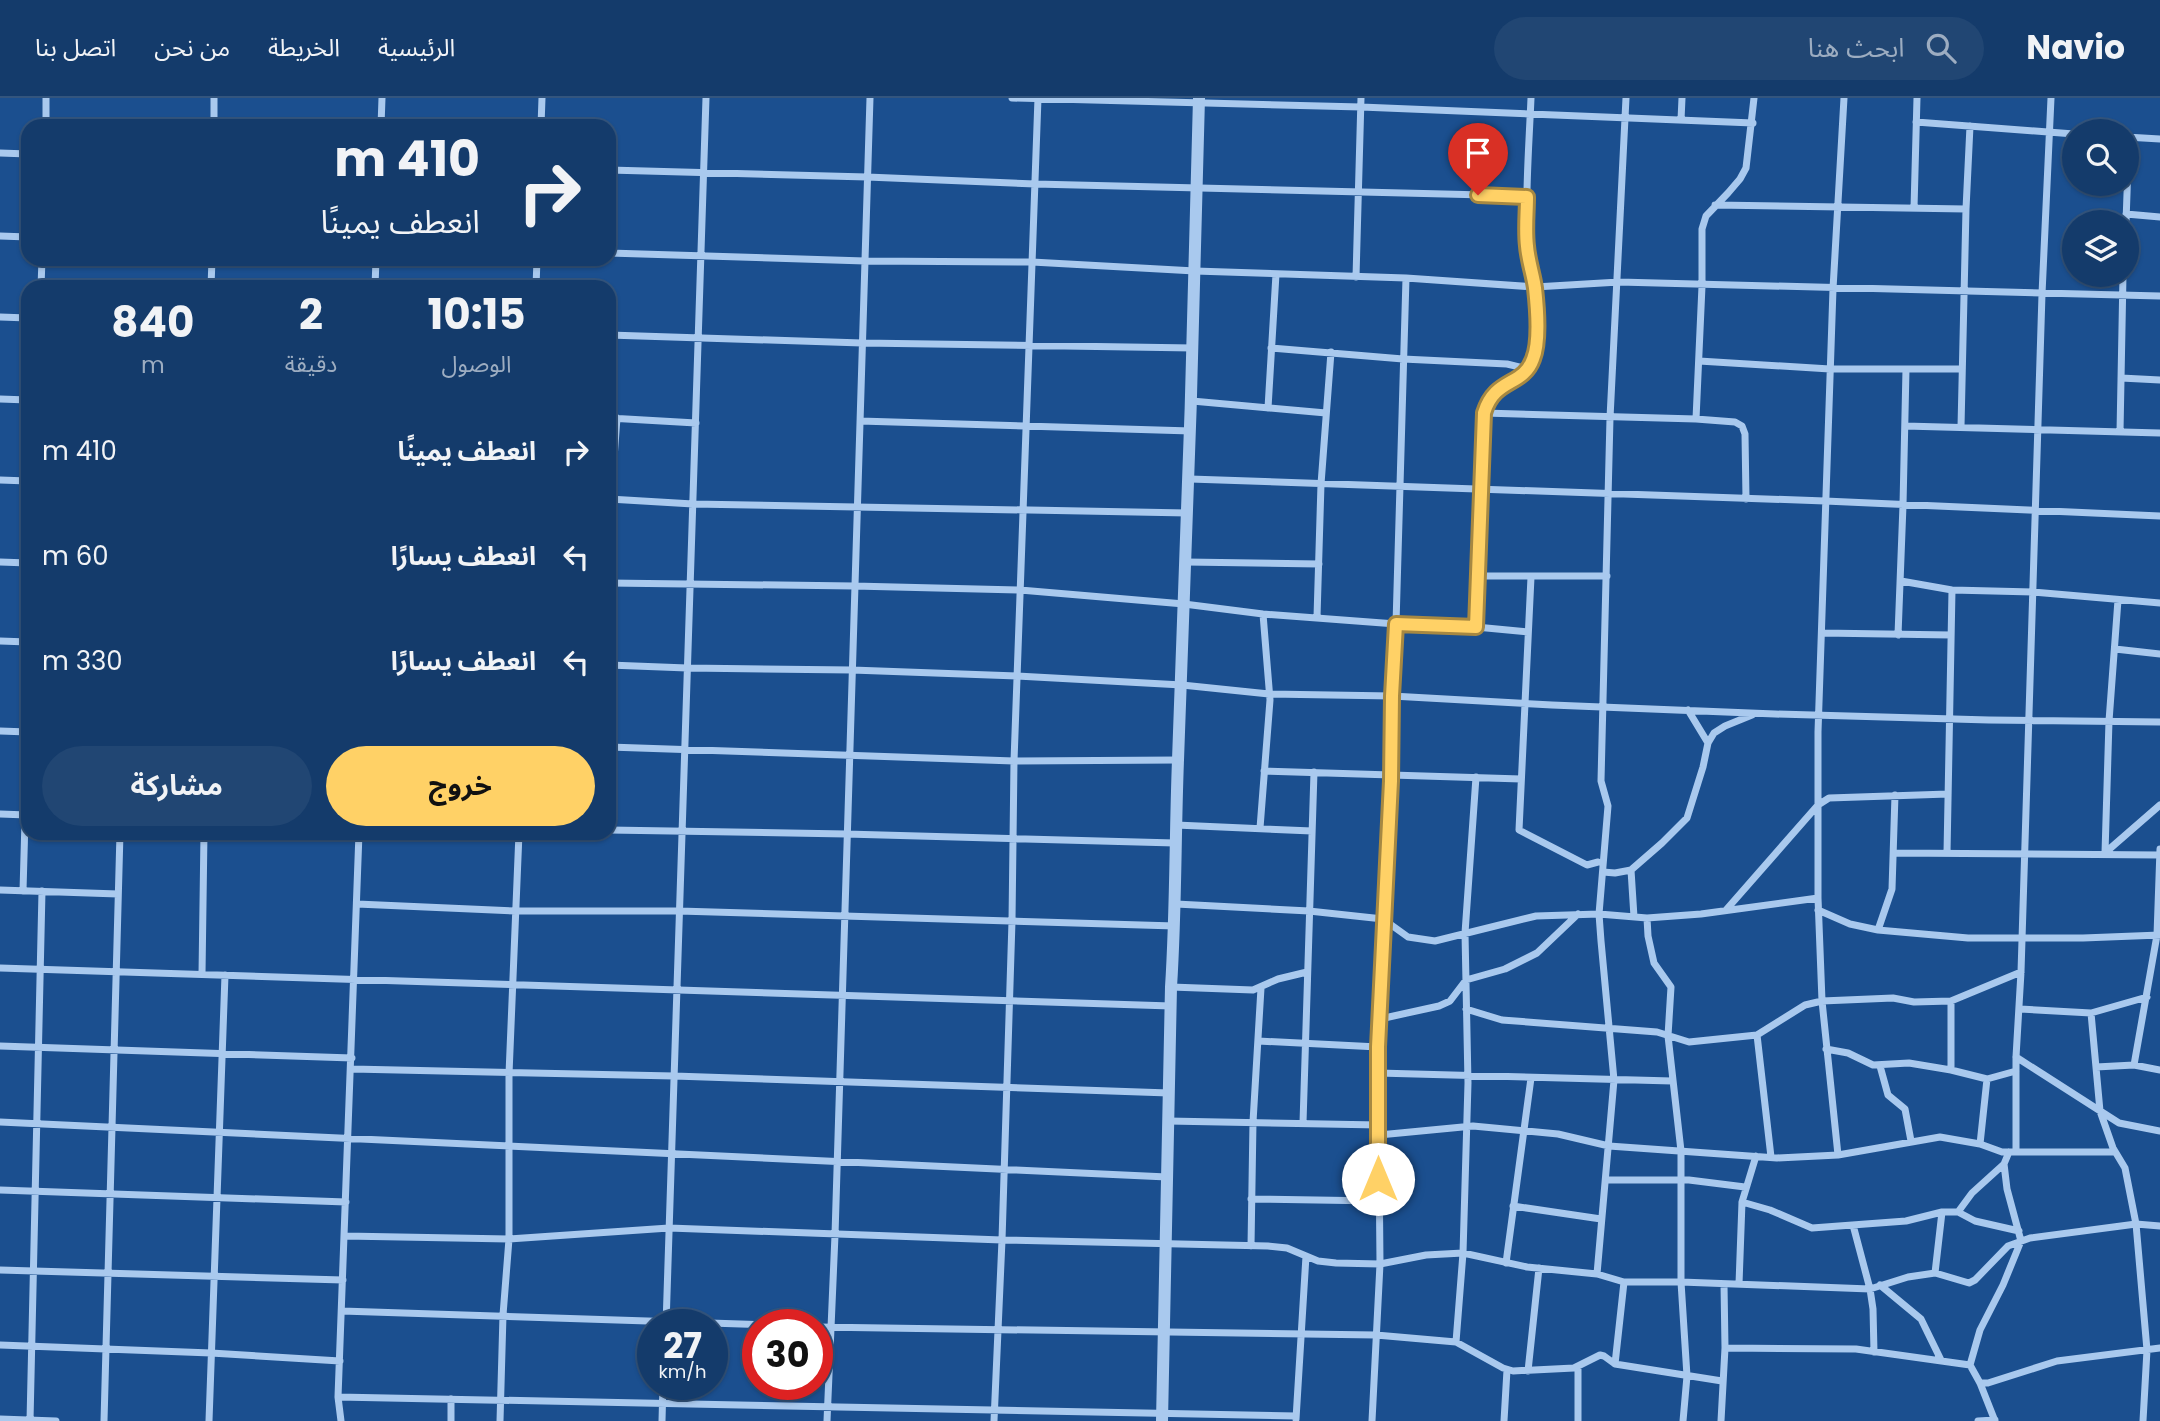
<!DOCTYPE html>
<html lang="ar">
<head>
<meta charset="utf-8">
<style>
	body { margin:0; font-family:Poppins,"Noto Sans Arabic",sans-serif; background:#214673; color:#f1f3f6; direction:rtl; height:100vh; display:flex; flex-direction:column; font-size:26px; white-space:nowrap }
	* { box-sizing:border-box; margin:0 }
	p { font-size:23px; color:#9dadc1 }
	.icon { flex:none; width:38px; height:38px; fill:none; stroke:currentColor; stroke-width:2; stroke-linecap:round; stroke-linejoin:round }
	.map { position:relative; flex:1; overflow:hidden; direction:ltr }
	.details { position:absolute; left:21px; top:182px; width:595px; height:560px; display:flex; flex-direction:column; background:#143b6b; border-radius:21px; box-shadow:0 2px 5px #0004,0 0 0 2px #33557e; direction:rtl }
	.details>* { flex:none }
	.guide { position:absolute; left:21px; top:21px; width:595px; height:147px; border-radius:21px; box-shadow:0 2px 5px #0004,0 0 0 2px #33557e; direction:rtl; background:#143b6b; color:#f1f3f6; overflow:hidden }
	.tools { position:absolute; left:2062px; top:21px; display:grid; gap:14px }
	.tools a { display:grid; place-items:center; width:77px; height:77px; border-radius:50%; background:#143b6b; box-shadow:0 2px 5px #0004,0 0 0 2px #33557e; font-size:35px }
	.speed { position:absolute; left:637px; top:1211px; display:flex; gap:14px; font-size:35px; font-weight:700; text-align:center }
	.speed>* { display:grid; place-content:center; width:91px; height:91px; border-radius:50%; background:#143b6b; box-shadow:0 2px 5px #0004,0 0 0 2px #33557e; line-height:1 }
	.speed small { font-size:18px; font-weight:400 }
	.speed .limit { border:10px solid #d22; background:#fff; color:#111 }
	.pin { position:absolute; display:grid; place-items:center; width:60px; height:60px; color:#fff; margin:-72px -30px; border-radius:50% 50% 50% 0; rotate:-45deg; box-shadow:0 0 7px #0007 }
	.pin .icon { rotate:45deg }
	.me { position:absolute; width:77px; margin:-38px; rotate:0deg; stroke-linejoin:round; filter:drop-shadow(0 0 5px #0008) }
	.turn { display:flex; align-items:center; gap:24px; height:147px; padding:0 21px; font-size:32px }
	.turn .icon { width:91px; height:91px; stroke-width:2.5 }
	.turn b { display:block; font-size:49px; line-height:60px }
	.eta { display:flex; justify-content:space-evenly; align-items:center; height:119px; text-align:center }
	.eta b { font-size:42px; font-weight:700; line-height:49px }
	.action { display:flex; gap:14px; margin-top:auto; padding:14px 21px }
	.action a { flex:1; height:80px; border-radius:42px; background:#ffd166; color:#111; font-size:28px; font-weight:700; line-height:80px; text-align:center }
	.action a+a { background:#214673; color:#f1f3f6 }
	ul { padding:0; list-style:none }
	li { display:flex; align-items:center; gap:21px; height:105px; padding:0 21px }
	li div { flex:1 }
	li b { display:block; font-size:26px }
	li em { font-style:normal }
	header { display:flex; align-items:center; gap:42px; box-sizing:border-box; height:98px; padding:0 35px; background:#143b6b; border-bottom:2px solid #33557e }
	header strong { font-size:33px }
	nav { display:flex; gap:38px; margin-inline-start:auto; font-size:24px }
	.search { width:490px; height:63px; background:#214673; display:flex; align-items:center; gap:18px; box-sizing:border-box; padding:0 24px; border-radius:38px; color:#9dadc1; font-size:26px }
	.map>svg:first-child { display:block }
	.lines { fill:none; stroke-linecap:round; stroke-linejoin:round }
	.minor { stroke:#a9c9ee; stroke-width:7 }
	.tertiary { stroke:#a9c9ee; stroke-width:12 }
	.route-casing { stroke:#a68842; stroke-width:18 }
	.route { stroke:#ffd166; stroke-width:12 }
</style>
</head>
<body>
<header>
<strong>Navio</strong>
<div class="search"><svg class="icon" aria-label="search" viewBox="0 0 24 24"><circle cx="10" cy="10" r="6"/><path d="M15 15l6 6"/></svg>ابحث هنا</div>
<nav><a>الرئيسية</a><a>الخريطة</a><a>من نحن</a><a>اتصل بنا</a></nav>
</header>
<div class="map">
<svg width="2160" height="1323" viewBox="0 0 2160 1323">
	<rect width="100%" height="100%" fill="#1b4f8f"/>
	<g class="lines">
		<!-- minor -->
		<path class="minor" d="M1012 0 1361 9 1753 25
			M1681 22 1682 0
			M1916 24 2074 36
			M46 28V0
			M214 28V0
			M381 28 382 0
			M541 28 542 0
			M2126 39 2160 41
			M0 55 28 56
			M609 72 867 79 1035 86 1526 98
			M1715 107 1966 111
			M1914 110 1917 0
			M2126 116 2160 119
			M2126 124 2129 39
			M0 138 28 139
			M609 155 865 163 1032 164 1195 173 1406 180 1535 189 1619 184 2160 198
			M1356 179 1361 0
			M41 189 42 161
			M211 189 212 161
			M375 189 376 161
			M536 189 537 161
			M0 219 28 220
			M609 237 862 245 1193 250
			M1271 250 1403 261 1507 266 1528 271
			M1699 263 1830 271H1962
			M2121 280 2160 282
			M0 301 28 302
			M1192 303 1326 315
			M1268 310 1276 176
			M1484 315 1696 321 1735 324 1742 328 1745 336 1746 401
			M609 320 696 325
			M1696 321 1702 188V131L1706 118 1728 95 1740 81 1746 70 1754 0
			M860 323 1191 333
			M1905 328 2160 335
			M1961 329 1966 111 1970 28
			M2120 334 2123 177
			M1190 381 1825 403 2160 418
			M0 382 28 383
			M609 401 693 406 1188 415
			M611 401 617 320
			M0 464 28 465
			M1186 464 1319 466
			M1478 478H1607
			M1531 479 1519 732 1587 767 1598 764
			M1901 483 1952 492 2033 494 2160 505
			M609 485 854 488 1020 492 1184 506 1263 516 1396 526 1476 529 1528 534
			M1317 519 1321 386 1331 254
			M1476 529 1484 315C1496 279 1527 288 1535 257 1538 242 1537 203 1534 187 1532 173 1527 159 1527 145 1525 97 1529 48 1531 0
			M1822 535 1951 537
			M1898 537 1903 407 1906 271
			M0 543 28 544
			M2115 551 2160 556
			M609 567 687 570 852 572 1017 578 1182 587 1269 596 1392 598 1552 607 1775 616 1989 622 2160 624
			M1688 612 1708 645
			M0 633 28 634
			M609 649 1014 663 1178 662
			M1264 673 1521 681
			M0 716 27 717
			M1176 727 1312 733
			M1260 730 1270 602 1263 516
			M609 732 846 736 1175 745
			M2106 754 2160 707
			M1894 755 2160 757
			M1947 755 1952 492
			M2105 755 2109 623 2118 502
			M1631 772 1634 819
			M1603 774 1615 775 1631 772 1662 745 1687 720 1703 669 1708 645 1714 635 1725 628 1752 617
			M0 792 118 796
			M23 793 28 616
			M357 806 516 813H679L1175 828
			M1176 806 1309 813 1383 821 1408 839 1435 843 1536 818 1599 816 1647 820 1701 816 1818 800
			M1726 812 1818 707 1829 700 1948 696
			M1818 812 1850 826 1878 832 1968 840H2083L2160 837
			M1647 820 1648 838 1654 865 1671 889 1668 938 1681 1053V1184L1687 1278 1683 1323
			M1878 832 1892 791 1895 697
			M0 870 1171 908
			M202 876 204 735
			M1171 889 1253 892 1278 881 1307 874
			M1466 911 1502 922 1657 934 1689 944 1757 937 1805 907 1822 903 1893 900 1914 904 1951 903 2021 874
			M2020 911 2091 915 2147 899
			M2091 915 2100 1013 2113 1050 2125 1070 2136 1126 2147 1252 2143 1323
			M1380 921 1439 908 1450 903 1466 882 1505 871 1537 855 1578 816
			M1757 937 1771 1059
			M1258 943 1378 949
			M0 948 352 960
			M1826 951 1848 955 1873 967 1909 965 1951 972 1987 981 2016 973
			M2016 959 2119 1025 2160 1033
			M2134 967 2157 837 2160 751
			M1880 968 1888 997 1905 1011 1911 1043
			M2096 969 2134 967 2160 972
			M352 971 674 978 1169 995
			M1951 972V903
			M1378 975 1672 983
			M1168 1023 1379 1027
			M0 1024 1167 1079
			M1303 1025 1314 674
			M1379 1037 1473 1028 1558 1036 1609 1048 1777 1060 1838 1057 1940 1039 1980 1046 2002 1054H2115
			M1980 1046 1987 981
			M2016 1054V959L2021 874 2042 196 2051 0
			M1838 1057 1822 903 1818 800V634L1833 191 1844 0
			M1606 1082H1689L1745 1089
			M0 1092 346 1104
			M1251 1101 1378 1103
			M1742 1104 1770 1112 1812 1130 1906 1123 1942 1114H1958L1975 1123 2019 1133
			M1513 1108 1601 1121
			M1958 1114 1972 1095 2004 1066
			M1853 1127 1870 1191 1873 1211 1874 1254
			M345 1138 509 1141 669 1130 1002 1142 1268 1148 1287 1150 1318 1163 1336 1165 1380 1166 1426 1157 1463 1155 1527 1169 1597 1176 1624 1184H1681L1870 1191 1908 1179 1935 1175 1969 1185 1975 1182 2008 1148 2030 1140 2136 1126 2160 1128
			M1251 1148 1253 1024 1261 890
			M1506 1165 1531 980
			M0 1172 343 1182
			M1935 1175 1942 1114
			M1597 1176 1614 982 1601 843 1599 816 1608 708 1601 683 1610 320 1626 0
			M1739 1186 1742 1104 1756 1058
			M1880 1187 1921 1221 1941 1262
			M342 1213 771 1227
			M666 1227 706 0
			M817 1229 1376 1237 1456 1244 1503 1270 1513 1273 1574 1270 1600 1257 1604 1258 1615 1266 1722 1283
			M1456 1244 1463 1155 1468 985 1465 835 1476 679
			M0 1247 211 1255 340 1263
			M1725 1250 1856 1251 1970 1267 1980 1285 1995 1323
			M1615 1266 1624 1184
			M1970 1267 1980 1232 2003 1187 2021 1143 2007 1091 2004 1066 2009 1054
			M1528 1273 1539 1170
			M1980 1285H1988L2057 1263 2160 1250
			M338 1299 1296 1318
			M0 1321 56 1323
			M1296 1321 1306 1158
			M30 1323 42 793
			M104 1323 120 735
			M209 1323 225 877
			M341 1323 338 1299 359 735
			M451 1323V1301
			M500 1323 503 1217 509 1141V976L519 735
			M662 1323 663 1286
			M827 1323 835 1137 870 0
			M994 1323 1002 1142 1012 823 1014 663 1038 0
			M1372 1323 1380 1166 1378 949 1392 676V598L1396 526 1406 180
			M1504 1323 1507 1272
			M1578 1323V1269
			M1721 1323 1725 1250 1724 1186
			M1978 1323 1995 1322"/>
		<!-- tertiary -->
		<path class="tertiary" d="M1162 1323 1171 889C1176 813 1175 738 1178 662 1187 441 1194 221 1199 0"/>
	</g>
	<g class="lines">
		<!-- route casing -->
		<g class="route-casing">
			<path id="route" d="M1378 1081V949L1391 683 1392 598 1396 526 1476 529 1484 315C1495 279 1523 289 1533 261 1540 244 1537 208 1535 190 1533 176 1528 162 1527 148 1525 131 1527 115 1527 99L1478 97"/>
		</g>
		<!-- route -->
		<use href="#route" class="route"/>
	</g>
</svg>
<div class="tools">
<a><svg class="icon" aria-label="search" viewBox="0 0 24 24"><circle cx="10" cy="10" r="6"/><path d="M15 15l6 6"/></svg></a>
<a><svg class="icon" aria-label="layers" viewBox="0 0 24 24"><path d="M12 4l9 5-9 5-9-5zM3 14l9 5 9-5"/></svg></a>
</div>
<div class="speed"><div>27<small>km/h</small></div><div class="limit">30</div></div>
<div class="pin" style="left:1478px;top:97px;background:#d93025"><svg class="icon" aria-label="arrive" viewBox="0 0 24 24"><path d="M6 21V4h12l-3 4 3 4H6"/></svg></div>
<svg class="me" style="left:1378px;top:1081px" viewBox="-20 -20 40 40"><circle r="19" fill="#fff"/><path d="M0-13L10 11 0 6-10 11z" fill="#ffd166"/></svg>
<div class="guide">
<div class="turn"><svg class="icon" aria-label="right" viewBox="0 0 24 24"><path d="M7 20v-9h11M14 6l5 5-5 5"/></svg><div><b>410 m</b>انعطف يمينًا</div></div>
</div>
<section class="details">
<div class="eta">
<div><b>10:15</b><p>الوصول</p></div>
<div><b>2</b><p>دقيقة</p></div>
<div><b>840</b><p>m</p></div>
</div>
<ul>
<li><svg class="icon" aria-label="right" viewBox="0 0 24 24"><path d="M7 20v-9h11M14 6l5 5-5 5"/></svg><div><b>انعطف يمينًا</b></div><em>410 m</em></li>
<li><svg class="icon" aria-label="left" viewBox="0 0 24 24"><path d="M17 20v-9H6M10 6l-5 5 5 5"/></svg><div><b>انعطف يسارًا</b></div><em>60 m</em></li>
<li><svg class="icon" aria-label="left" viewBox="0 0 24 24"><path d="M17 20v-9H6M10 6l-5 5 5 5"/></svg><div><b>انعطف يسارًا</b></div><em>330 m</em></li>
</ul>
<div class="action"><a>خروج</a><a>مشاركة</a></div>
</section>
</div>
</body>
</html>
